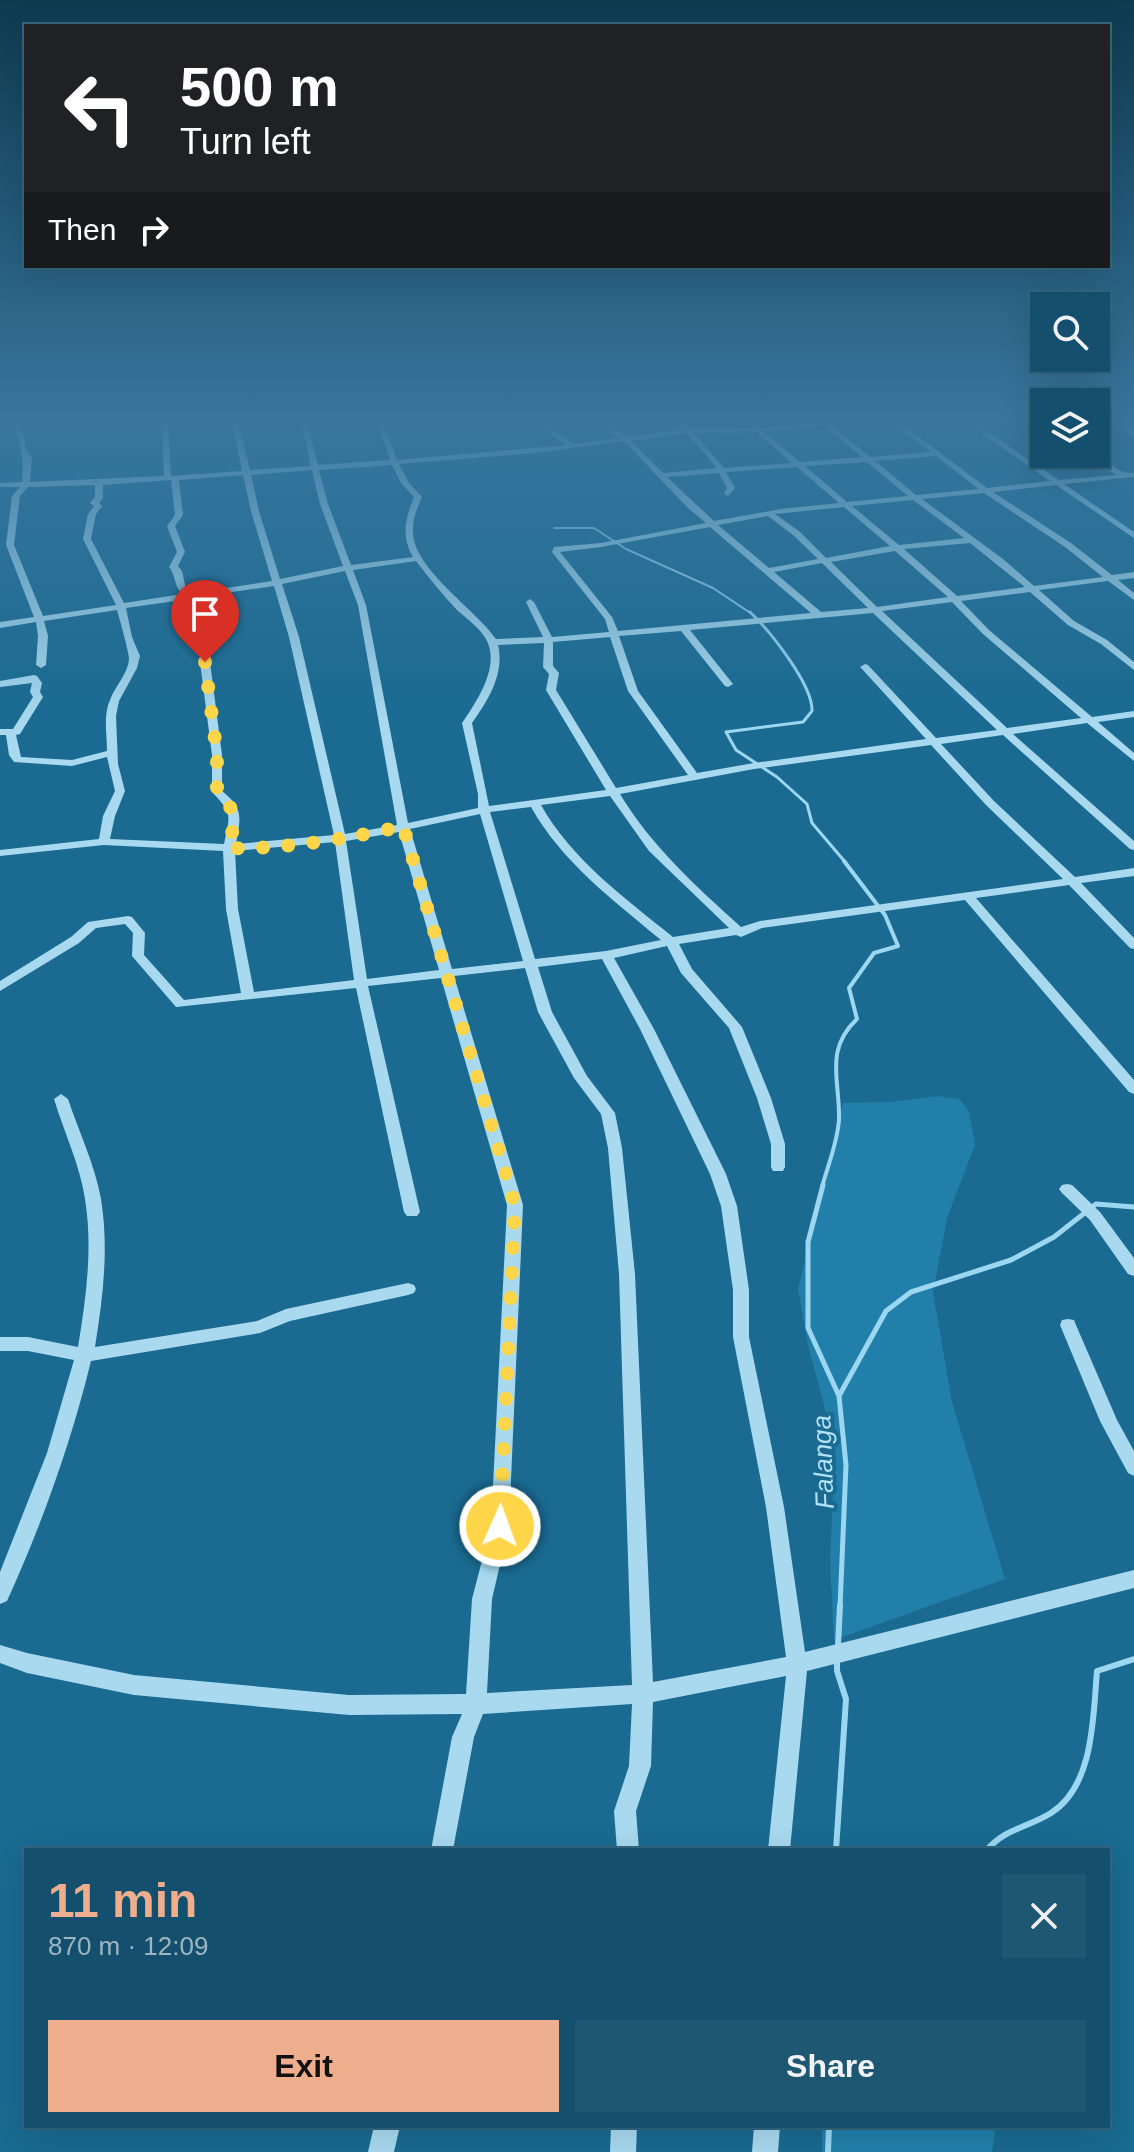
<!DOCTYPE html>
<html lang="en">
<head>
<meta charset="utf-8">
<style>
	body { margin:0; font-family:Helvetica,sans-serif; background:#1d5772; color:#f1f3f6; height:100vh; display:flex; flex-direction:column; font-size:30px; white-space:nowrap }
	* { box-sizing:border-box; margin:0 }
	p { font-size:26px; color:#9db5c2 }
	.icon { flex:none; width:44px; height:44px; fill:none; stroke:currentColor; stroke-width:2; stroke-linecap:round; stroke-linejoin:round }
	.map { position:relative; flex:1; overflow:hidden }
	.side { position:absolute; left:24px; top:1848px; width:1086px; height:280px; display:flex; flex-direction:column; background:#14506d; border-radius:0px; box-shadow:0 8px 32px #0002,0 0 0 2px #336780 }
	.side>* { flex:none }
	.banner { position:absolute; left:24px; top:24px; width:1086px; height:244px; border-radius:0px; box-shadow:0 8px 32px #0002,0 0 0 2px #336780; background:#202124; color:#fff; overflow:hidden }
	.tools { position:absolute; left:1030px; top:292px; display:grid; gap:16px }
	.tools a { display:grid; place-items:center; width:80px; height:80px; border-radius:0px; background:#14506d; box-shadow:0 8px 32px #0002,0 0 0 2px #336780; font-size:40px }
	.pin { position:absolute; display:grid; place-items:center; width:68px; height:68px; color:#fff; margin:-82px -34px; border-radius:50% 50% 50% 0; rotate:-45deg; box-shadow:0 0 8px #0007 }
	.pin .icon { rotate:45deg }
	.me { position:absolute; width:88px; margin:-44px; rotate:2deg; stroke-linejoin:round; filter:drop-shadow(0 0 6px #0008) }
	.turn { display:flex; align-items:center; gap:28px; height:168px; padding:0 24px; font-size:36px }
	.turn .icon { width:104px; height:104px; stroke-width:2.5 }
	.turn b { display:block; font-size:56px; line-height:68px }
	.then { display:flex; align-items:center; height:76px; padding:0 24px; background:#0003; gap:16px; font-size:30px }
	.round { display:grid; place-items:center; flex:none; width:84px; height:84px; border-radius:0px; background:#1d5772 }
	.summary { display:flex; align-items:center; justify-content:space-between; height:136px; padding:0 24px }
	h1 { font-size:48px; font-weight:600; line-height:60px; color:#eead8d }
	.primary-button { display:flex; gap:16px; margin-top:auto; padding:16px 24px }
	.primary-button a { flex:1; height:92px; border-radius:0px; background:#eead8d; color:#111; font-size:32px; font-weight:600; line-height:92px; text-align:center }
	.primary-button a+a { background:#1d5772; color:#f1f3f6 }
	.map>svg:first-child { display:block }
	.green { fill:#227faa }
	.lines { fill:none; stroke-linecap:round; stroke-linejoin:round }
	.stream-far4 { stroke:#9bd7f1; stroke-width:2 }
	.stream-far3 { stroke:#9bd7f1; stroke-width:3 }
	.stream-far2 { stroke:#9bd7f1; stroke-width:4 }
	.stream-far1 { stroke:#9bd7f1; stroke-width:5 }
	.stream { stroke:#9bd7f1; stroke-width:6 }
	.minor { fill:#a8d9ef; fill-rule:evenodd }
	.route { stroke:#ffd54a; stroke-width:14; stroke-dasharray:0 25.2 }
	.labels { text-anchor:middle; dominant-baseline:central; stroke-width:8; stroke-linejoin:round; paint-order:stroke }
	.near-water-label { font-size:26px; font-style:italic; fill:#b4e2f6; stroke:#1a6a91 }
</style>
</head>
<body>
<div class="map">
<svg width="1134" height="2152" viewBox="0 0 1134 2152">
	<rect width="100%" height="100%" fill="#1a6a91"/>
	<!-- green -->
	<path class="green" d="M937 1096 959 1099 969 1111 975 1145 947 1218 933 1293 952 1402 1005 1579 834 1640 830 1560 835 1447 808 1345 798 1289 843 1103 890 1102Z
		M822 2126H996L992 2152H822Z"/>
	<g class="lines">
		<!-- stream-far4 -->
		<path class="stream-far4" d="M554 528H594L626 549 713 588 752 614"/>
		<!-- stream-far3 -->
		<path class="stream-far3" d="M750 612C770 631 813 685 812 711L803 722 726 732 736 750 777 777 807 804 812 823 846 863"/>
		<!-- stream-far2 -->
		<path class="stream-far2" d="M822 1187C828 1165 838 1141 839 1119 840 1080 824 1050 857 1019L849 988 874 953 898 946 885 915 844 861"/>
		<!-- stream-far1 -->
		<path class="stream-far1" d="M823 1185 808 1242V1328L839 1396
			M840 1607 846 1465 839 1396 886 1311 911 1292 1011 1260 1054 1237 1096 1204 1134 1207"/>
		<!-- stream -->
		<path class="stream" d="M838 1646 840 1605
			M836 1850 846 1699 837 1671V1658
			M987 1850C1004 1829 1029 1827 1051 1813 1094 1786 1093 1717 1097 1671L1134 1659
			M828 2152 829 2126"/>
		<!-- minor -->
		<path class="minor" d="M0 422H20L0 425Z
			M162 422H168L171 476 242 471 232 422H238L250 470 311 466 301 422H307L318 465 390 460 377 422H383L397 460 567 445 534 422H541L574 444 620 438 599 422H606L628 437 684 429 678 422H685L691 429 751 428 754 425 759 428 821 422H850L832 425 870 457 931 452 892 422H899L987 488 1050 481 966 422H973L1059 480 1116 475 1085 454C1104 454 1115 475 1134 473V477L1064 484 1134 532V538L1056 485 993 492 1071 543 1112 575 1134 572V578L1118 580 1134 593V600L1108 581 1039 590 1074 621 1107 640 1134 662V670L1101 644 1068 625 1030 592 961 601 989 630 1092 717 1134 711V717L1098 722 1134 753V761L1087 723 1013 734 1134 841V850L1130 849 1003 735 941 744 994 801 1075 877 1134 868V876L1081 883 1134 938V949L1130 948 1069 885 976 898 1134 1080V1094L1129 1092 965 900 762 928 741 937 736 935 679 944 692 969 742 1027 771 1098 785 1144V1167L783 1171H773L771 1167V1144L757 1098 729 1028 681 973 667 946 614 958 654 1029 726 1174 737 1206 749 1290V1337L784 1507 805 1652 1134 1570V1588L807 1671 790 1850H768L786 1676 653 1702 651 1766 636 1811 639 1850H617L614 1811 629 1766 632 1704 483 1714 474 1737 453 1850H431L452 1737 462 1714 349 1715 134 1695 27 1673 0 1663V1645L27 1653 134 1675 349 1695 466 1694 472 1599 491 1526 507 1205 441 978 368 986 420 1212 417 1216H407L404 1212 356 988 176 1007 132 956 133 933 125 924 96 928 79 943 0 991V981L71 937 88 922 128 916 132 917 145 933 144 955 184 1000 241 993 226 909 223 851 104 845 0 856V850L99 839 103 816 115 791 107 757 72 766 14 762 9 755 6 735H0V729H13L33 697 30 692 32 683 0 687V681L34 675 37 676 42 683 40 692 43 697 20 734 16 735 21 757 72 760 107 751C107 735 103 715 110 700 115 686 128 674 129 659 130 656 119 617 117 610L44 621 48 636 46 665 41 668 36 665 38 636 36 622 0 628V622L34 617 6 545 12 496 20 487H0V483L22 482C24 464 22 445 14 429L17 427 25 436V446L32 458 30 482 164 476ZM825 426 862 457 800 462 764 432ZM756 432 792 463 724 468 694 433ZM687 433 717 468 663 473 631 441ZM624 441 688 508 706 523 601 543 554 547 552 552 605 619 609 632 552 637 534 602 530 599 526 602 543 637 496 639C476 610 414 569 413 533 412 520 417 508 422 497L409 483 399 464 535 453ZM936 456 979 489 916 495 875 461ZM867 462 908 496 847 502 805 466ZM392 465 401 483 414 497C405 519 401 536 413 557L351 565 328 504 319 470ZM797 467 839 503 781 509 714 521 667 477 719 473 727 488 724 494 728 496 735 488 726 472ZM312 470 320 504 343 566 280 579 259 511 251 475ZM243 475 251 511 272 581 192 593 186 589 182 571 178 566 185 552 175 526 183 515 179 480ZM171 480 175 515 167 526 177 552 169 567C176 575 174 588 183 594L124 603 91 539 96 514 102 506 99 503 103 498V485ZM95 485V497L90 503 94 506 88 514 83 539 116 605 43 616 14 545 20 496 28 487ZM984 493 1065 547 1103 577 1034 586 1003 559 922 499ZM913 500 964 538 899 545 852 506ZM844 507 890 546 826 558 799 531 775 514ZM768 516 793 535 818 559 769 568 718 525ZM710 527 811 613 618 631 612 617 560 552 601 547ZM970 543 1025 587 957 596 904 549ZM895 551 948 597 877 607 831 562ZM416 561C429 578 443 595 457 610 466 618 477 626 484 636 503 663 477 701 462 723L478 794V808L408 823 366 605 353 570ZM822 563 868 608 821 612 774 572ZM345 571 358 605 397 825 345 834 299 637 282 584ZM274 586 289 637 334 835 236 844C240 819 245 809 222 791V755L210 662 212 642 206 633 198 597ZM189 599 196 633 202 642 200 662 212 755V792C233 814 230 814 224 844L110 839 115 816 125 791 118 764 116 716 119 701 137 668 140 656 132 637 126 608ZM952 602 983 634 1081 718 1007 728 882 611ZM873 613 997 730 936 738 868 665 865 664 860 667 862 669 926 739 754 763 697 773 638 691 619 636 681 631 725 686 728 687 733 684 690 630ZM610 637 628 691 688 775 616 788 556 690 559 673 553 666V642ZM544 643 543 667 549 674 546 690 606 790 489 806 472 723C488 701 505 673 498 645ZM931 745 986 805 1063 879 760 921 741 927C696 886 652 847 620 794L754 769ZM610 796 649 851 729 928 673 937C626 899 572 860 541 805ZM531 807C561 861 614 901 661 940L606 951 535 959 490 812ZM480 814 523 961 452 969 410 829ZM399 832 439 970 367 979 346 841ZM335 842 354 980 254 992 238 909 235 851ZM602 959 640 1029 710 1174 721 1206 733 1290V1337L766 1507 786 1657 653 1682 635 1274 622 1148 615 1113 587 1076 552 1012 538 967ZM525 968 538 1012 574 1078 601 1114 608 1148 619 1274 632 1685 487 1693 492 1599 509 1526 523 1205 454 976Z
			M1036 422H1044V426L1037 423Z
			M1110 422H1118L1134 431V436Z
			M61 1094 68 1099C79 1132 95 1165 101 1199 109 1249 103 1297 95 1347L257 1321 286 1309 408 1283 414 1285 416 1289 414 1293 408 1295 290 1321 260 1333 91 1361C71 1443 42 1524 7 1601L0 1604V1572L47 1453 74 1360 28 1351H0V1337H28L78 1347C86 1298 93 1249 85 1199 80 1165 64 1132 54 1099Z
			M1067 1184 1072 1185 1100 1212 1134 1258V1276L1128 1274 1090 1220 1062 1193 1059 1189 1062 1185Z
			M1068 1319 1074 1320 1076 1325 1117 1420 1134 1451V1476L1128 1473 1100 1421 1060 1325 1062 1320Z
			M374 2126H400L394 2152H368Z
			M611 2126H637L636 2152H610Z
			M754 2126H780L778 2152H752Z"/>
	</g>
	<!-- sky -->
	<linearGradient id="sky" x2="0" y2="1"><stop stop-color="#0e3a50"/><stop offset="0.58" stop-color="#38769d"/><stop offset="1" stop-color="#38769d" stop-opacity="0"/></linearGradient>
	<rect width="1134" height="723" fill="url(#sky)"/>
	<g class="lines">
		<!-- route -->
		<path class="route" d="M205 662 217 755V792C238 811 235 819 229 848 281 850 352 838 403 826L515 1205 500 1526"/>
	</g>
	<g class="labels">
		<!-- near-water labels -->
		<g class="near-water-label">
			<text transform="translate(823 1462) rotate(-92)">Falanga</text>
		</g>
	</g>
</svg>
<div class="tools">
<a><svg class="icon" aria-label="search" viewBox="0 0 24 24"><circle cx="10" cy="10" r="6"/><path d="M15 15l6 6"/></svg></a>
<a><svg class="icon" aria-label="layers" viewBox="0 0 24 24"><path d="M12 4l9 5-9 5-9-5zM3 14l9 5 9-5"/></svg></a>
</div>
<div class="pin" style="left:205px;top:662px;background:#d93025"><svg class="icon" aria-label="arrive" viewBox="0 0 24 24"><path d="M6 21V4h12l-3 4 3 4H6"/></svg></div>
<svg class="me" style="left:500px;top:1526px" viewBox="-20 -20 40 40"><circle r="17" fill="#ffd54a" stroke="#fff" stroke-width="3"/><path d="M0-11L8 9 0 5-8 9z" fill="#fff"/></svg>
<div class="banner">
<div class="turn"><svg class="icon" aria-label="left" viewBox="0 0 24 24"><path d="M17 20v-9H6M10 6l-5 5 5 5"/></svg><div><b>500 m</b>Turn left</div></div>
<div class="then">Then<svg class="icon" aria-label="right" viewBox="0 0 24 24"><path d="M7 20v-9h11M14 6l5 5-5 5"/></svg></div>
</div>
<section class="side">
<div class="summary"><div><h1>11 min</h1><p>870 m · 12:09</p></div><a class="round"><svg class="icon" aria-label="close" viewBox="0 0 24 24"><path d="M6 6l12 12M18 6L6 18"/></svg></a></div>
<div class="primary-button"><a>Exit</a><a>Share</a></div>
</section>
</div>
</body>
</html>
